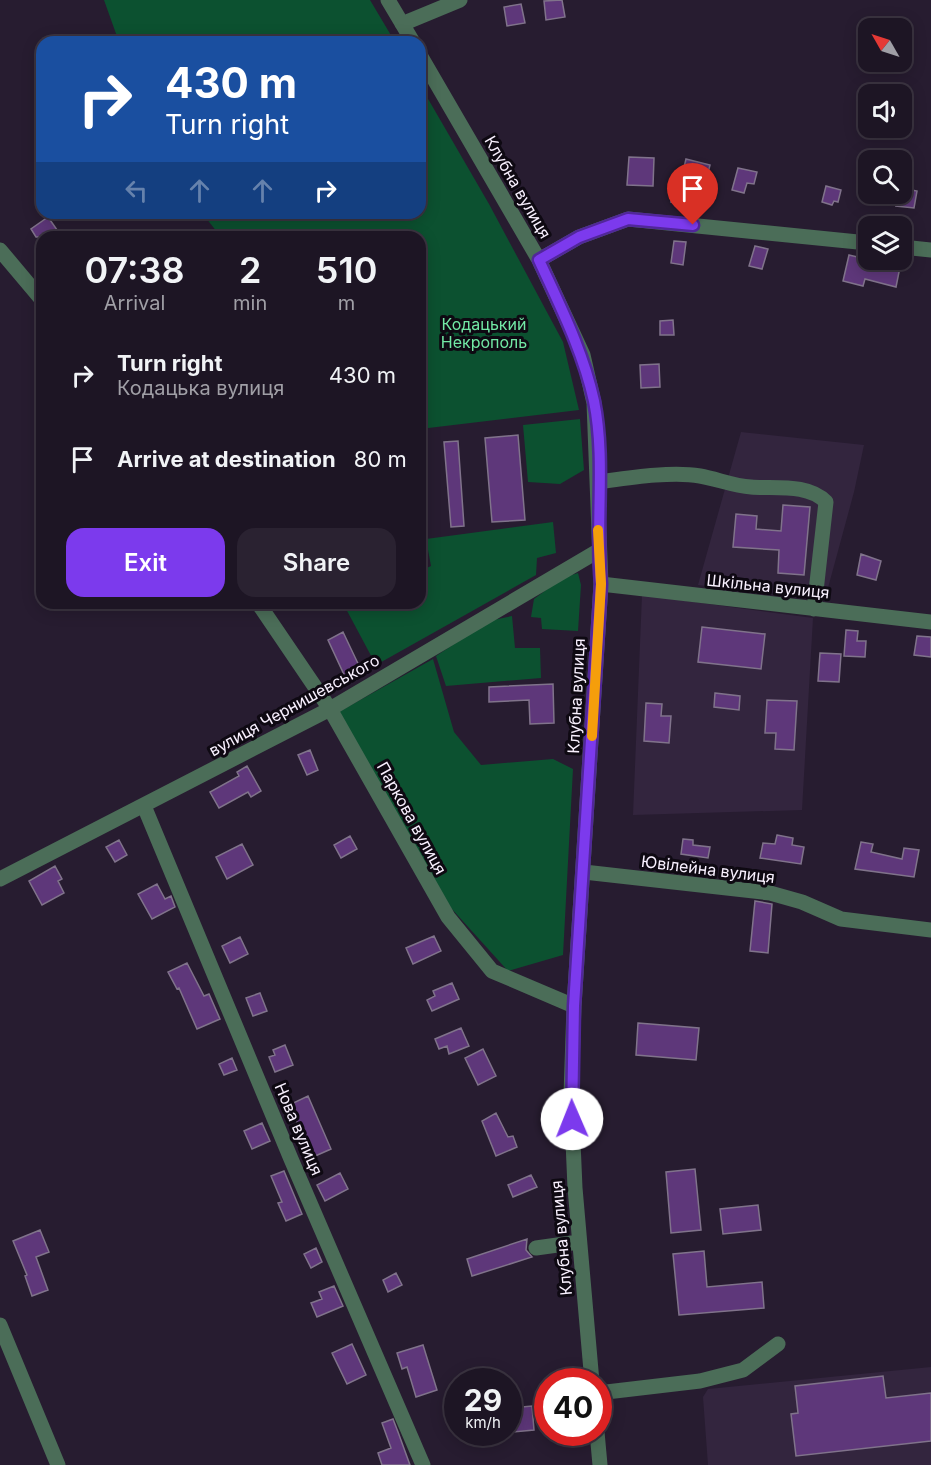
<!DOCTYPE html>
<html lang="en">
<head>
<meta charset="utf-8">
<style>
	body { margin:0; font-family:Inter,sans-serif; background:#2a2231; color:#f1f3f6; height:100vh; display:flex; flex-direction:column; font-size:22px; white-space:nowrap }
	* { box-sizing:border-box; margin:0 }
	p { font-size:20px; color:#a09fa6 }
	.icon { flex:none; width:33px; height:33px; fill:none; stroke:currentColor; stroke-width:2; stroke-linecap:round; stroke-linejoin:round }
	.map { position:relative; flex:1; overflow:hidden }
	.sheet { position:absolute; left:36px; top:231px; width:390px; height:378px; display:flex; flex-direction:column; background:#1d1524; border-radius:18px; box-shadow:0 3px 15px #0003,0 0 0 2px #3b3441 }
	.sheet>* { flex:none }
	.banner { position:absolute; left:36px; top:36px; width:390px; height:183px; border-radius:18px; box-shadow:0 3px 15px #0003,0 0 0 2px #3b3441; background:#1a4fa0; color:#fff; overflow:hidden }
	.needle { width:39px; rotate:309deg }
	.fabs { position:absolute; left:858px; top:18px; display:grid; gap:12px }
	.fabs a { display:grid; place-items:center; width:54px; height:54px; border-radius:12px; background:#1d1524; box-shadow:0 3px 15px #0003,0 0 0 2px #3b3441; font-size:30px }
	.speed { position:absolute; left:444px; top:1368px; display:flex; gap:12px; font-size:30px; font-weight:700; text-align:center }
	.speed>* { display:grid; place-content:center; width:78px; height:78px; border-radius:50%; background:#1d1524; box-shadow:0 3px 15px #0003,0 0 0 2px #3b3441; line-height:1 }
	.speed small { font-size:15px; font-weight:400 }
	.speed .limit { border:9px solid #d22; background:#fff; color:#111 }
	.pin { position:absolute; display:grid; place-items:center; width:51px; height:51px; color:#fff; margin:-62px -26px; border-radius:50% 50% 50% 0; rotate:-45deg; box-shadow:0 0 6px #0007 }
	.pin .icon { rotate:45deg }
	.me { position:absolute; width:66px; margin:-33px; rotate:359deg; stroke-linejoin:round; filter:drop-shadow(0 0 4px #0008) }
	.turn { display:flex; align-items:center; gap:21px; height:126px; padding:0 30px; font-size:27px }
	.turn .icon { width:78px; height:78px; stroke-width:2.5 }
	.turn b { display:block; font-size:42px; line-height:51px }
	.lanes { display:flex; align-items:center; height:57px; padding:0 30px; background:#0003; justify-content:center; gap:30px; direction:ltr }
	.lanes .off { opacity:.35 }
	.eta { display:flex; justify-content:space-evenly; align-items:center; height:102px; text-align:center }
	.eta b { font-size:36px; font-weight:600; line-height:42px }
	.primary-button { display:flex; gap:12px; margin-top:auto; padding:12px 30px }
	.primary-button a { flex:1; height:69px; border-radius:18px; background:#7c3aed; color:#fff; font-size:24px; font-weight:600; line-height:69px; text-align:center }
	.primary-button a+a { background:#2a2231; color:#f1f3f6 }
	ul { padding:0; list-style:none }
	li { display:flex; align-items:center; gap:18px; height:84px; padding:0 30px }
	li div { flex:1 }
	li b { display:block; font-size:22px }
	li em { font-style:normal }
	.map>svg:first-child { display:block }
	.built { fill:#33253e }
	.green { fill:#0c5130 }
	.building { fill:#5e377a; stroke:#80738b; stroke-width:1.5 }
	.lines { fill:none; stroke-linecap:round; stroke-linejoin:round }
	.minor { stroke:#4b6d58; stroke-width:15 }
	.route-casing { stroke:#51269a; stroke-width:15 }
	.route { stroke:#7c3aed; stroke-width:10 }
	.slow { stroke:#f59e0b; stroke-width:10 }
	.labels { text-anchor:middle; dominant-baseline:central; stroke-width:6; stroke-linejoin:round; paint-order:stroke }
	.street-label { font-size:16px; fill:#f9f1ff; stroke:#0e0912 }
	.park-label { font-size:16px; fill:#72e8a5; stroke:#0e0912 }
</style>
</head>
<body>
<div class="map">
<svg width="931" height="1465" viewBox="0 0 931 1465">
	<rect width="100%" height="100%" fill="#271c30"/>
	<!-- built -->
	<path class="built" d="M741 432 864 445 854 492 825 599 698 585Z
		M642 595 813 618 802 810 633 815Z
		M931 1367V1465H708L703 1397 708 1389Z"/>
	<!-- green -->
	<path class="green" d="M104 0H370L395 42H119Z
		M420 85 489 204 563 342 579 410 420 429V237H221L202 213H420Z
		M580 419 584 470 560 484 528 482 523 425Z
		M553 522 556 553 537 558 536 575 376 665 345 607 353 603H420V571L431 566 426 539Z
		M578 573 581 585 578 631 542 629 541 618 531 617 534 599 562 578Z
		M512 616 515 648H540L541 678 446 686 436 656 489 621Z
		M433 659 454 732 481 765 553 759 573 769 563 955 508 971 451 908 337 713Z"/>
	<!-- building -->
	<path class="building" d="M562 0 565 17 546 20 544 1Z
		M521 4 525 23 507 26 504 7Z
		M629 157 654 158 653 186 627 185Z
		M686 159 710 165 705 185 681 180Z
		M738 168 757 172 754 184 747 183 744 193 732 190Z
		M673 186 683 187 681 203 671 202Z
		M826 186 841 190 838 202 834 201 832 205 822 202Z
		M902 188 917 191 914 208 896 206Z
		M48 217 62 237H36L31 229Z
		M674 241 686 242 683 265 671 263Z
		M755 246 768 249 762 269 749 266Z
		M849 255 900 267 896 287 865 279 863 286 843 281Z
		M673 320 674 335H660V321Z
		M659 364 660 387 641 388 640 365Z
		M518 435 525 520 492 522 485 438Z
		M458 441 464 526 451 527 444 442Z
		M783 505 810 507 804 575 778 573 779 550 733 547 736 514 757 516 756 529 781 531Z
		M861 554 881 561 876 580 857 575Z
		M702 627 765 634 761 669 698 662Z
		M846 630 858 631 857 641H866L865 657 844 656Z
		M343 632 363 674 347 681 328 640Z
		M917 636 931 637V657L914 655Z
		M820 653 841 654 839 682 818 681Z
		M553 684 554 723 530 724 529 700 489 702V687Z
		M715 693 740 696 739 710 714 707Z
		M767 700 797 701 794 750 775 749 776 733H765Z
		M646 703 662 704 661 716H671L669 743 644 741Z
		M310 750 318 770 307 775 298 755Z
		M247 766 261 791 251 797 248 792 219 808 210 792 239 776 237 772Z
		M777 835 793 838 792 845 804 847 801 864 760 858 763 843 775 844Z
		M350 836 357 849 341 858 334 845Z
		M683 839 693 840V845L710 847 708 858 681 854Z
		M119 840 127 855 115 862 106 847Z
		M861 842 873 844 871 852 902 859 904 848 919 850 914 877 855 869Z
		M242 844 253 865 227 879 216 857Z
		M55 866 62 879 58 881 64 893 42 905 29 881Z
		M157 884 165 899 171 896 175 907 152 919 138 894Z
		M755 901 772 904 768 953 750 951Z
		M434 936 441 951 413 964 406 948Z
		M240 937 248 954 230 963 222 946Z
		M187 963 204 996 209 994 220 1019 197 1029 179 988 177 989 168 972Z
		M452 983 459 999 432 1011 427 1000 435 996 433 991Z
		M260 993 267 1011 253 1016 246 998Z
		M638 1023 699 1028 696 1060 636 1055Z
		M461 1028 469 1046 449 1054 447 1046 439 1049 435 1039Z
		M285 1045 293 1065 275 1072 269 1057 275 1055 273 1050Z
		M483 1049 496 1076 478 1085 465 1058Z
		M232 1058 237 1070 224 1075 219 1064Z
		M308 1096 331 1149 313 1157 289 1105Z
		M496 1113 508 1137 513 1136 517 1147 496 1156 482 1121Z
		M262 1123 270 1141 252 1149 244 1131Z
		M695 1169 701 1230 671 1233 666 1172Z
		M284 1171 302 1214 286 1221 278 1203 282 1202 271 1176Z
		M340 1173 348 1189 325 1201 317 1185Z
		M531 1175 537 1187 513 1197 508 1185Z
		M758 1205 761 1230 723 1234 720 1209Z
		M40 1230 49 1252 36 1257 48 1290 32 1296 25 1276 27 1275 13 1241Z
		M527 1239 526 1250 532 1257 472 1276 467 1259Z
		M316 1248 322 1262 311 1268 304 1254Z
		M704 1251 707 1287 762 1282 764 1308 679 1315 673 1254Z
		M396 1273 402 1285 388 1292 383 1280Z
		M334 1286 343 1306 317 1317 311 1303 322 1299 319 1292Z
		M352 1344 366 1375 347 1384 332 1353Z
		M423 1345 437 1390 416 1397 407 1367 402 1369 397 1353Z
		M883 1376 886 1398 931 1393V1441L796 1456 791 1414 798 1413 795 1386Z
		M532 1406 534 1430 513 1432 511 1408Z
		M393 1419 398 1432 410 1465H382L378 1453 391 1448 382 1423Z"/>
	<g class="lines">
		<!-- minor -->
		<path class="minor" d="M388 0 413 42
			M402 24 460 0
			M420 55 539 260 583 355 594 403 601 584 574 1006 571 1095 575 1188 592 1382
			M902 247 931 250
			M0 250 42 300
			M539 260 579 237 628 219 868 243
			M598 482C628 478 671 471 700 476 717 479 734 486 751 487 774 489 808 483 826 502L814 609
			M601 584 931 622
			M258 603 330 709 448 917 492 971 574 1006
			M144 806 291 1159 423 1465
			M584 872 770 893 802 902 841 919 931 930
			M0 879 330 709 598 551
			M536 1248 579 1242
			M0 1325 58 1465
			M598 1393 700 1381 743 1370 778 1344
			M597 1432 600 1465"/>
	</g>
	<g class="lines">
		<!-- route casing -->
		<g class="route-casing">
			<path id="route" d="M572 1119 574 1006 601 584C595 524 606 460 594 401 583 351 560 306 539 260L579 237 628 219 693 225"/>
		</g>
		<!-- route -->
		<use href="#route" class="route"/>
		<!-- slow -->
		<path class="slow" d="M592 736 601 584 598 530"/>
	</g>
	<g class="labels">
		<!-- street labels -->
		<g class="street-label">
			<text transform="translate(518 187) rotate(60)">Клубна вулиця</text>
			<text transform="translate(768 586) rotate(6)">Шкільна вулиця</text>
			<text transform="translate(576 696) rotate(-87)">Клубна вулиця</text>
			<text transform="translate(294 705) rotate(-29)">вулиця Чернишевського</text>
			<text transform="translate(412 818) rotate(61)">Паркова вулиця</text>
			<text transform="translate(708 869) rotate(7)">Ювілейна вулиця</text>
			<text transform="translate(299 1129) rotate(67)">Нова вулиця</text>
			<text transform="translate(561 1238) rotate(-95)">Клубна вулиця</text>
		</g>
		<!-- park labels -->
		<g class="park-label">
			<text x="484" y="324">Кодацький<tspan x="484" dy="18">Некрополь</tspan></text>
		</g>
	</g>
</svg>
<div class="fabs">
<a><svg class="needle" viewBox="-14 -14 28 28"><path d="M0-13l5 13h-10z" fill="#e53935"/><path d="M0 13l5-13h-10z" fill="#a09fa6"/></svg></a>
<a><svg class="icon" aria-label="sound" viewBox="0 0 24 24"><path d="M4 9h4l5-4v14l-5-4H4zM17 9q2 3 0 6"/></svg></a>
<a><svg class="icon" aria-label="search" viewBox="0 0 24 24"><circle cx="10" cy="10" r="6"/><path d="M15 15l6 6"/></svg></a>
<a><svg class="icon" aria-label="layers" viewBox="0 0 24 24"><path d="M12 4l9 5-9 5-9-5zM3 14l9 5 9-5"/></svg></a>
</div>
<div class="speed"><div>29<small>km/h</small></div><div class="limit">40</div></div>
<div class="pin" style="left:693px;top:225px;background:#d93025"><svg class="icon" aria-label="arrive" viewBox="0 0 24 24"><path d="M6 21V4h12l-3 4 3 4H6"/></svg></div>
<svg class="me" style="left:572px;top:1119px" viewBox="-20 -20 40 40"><circle r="19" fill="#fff"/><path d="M0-13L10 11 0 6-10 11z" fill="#7c3aed"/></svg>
<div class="banner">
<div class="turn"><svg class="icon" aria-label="right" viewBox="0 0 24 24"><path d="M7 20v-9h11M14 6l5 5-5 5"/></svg><div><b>430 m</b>Turn right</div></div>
<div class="lanes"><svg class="icon off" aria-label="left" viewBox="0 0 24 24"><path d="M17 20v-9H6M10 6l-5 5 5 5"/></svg><svg class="icon off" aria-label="ahead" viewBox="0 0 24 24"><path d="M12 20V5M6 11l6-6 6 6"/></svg><svg class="icon off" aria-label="ahead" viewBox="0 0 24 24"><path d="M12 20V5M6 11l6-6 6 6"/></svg><svg class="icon" aria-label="right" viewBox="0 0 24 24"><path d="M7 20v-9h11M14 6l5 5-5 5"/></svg></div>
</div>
<section class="sheet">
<div class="eta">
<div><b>07:38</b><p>Arrival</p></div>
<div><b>2</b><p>min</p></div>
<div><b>510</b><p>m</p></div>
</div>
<ul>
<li><svg class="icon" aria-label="right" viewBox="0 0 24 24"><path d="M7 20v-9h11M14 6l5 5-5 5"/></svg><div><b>Turn right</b><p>Кодацька вулиця</p></div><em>430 m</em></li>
<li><svg class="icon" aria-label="arrive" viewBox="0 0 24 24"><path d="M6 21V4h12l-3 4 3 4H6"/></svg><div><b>Arrive at destination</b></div><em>80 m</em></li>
</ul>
<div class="primary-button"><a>Exit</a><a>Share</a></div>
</section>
</div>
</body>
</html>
